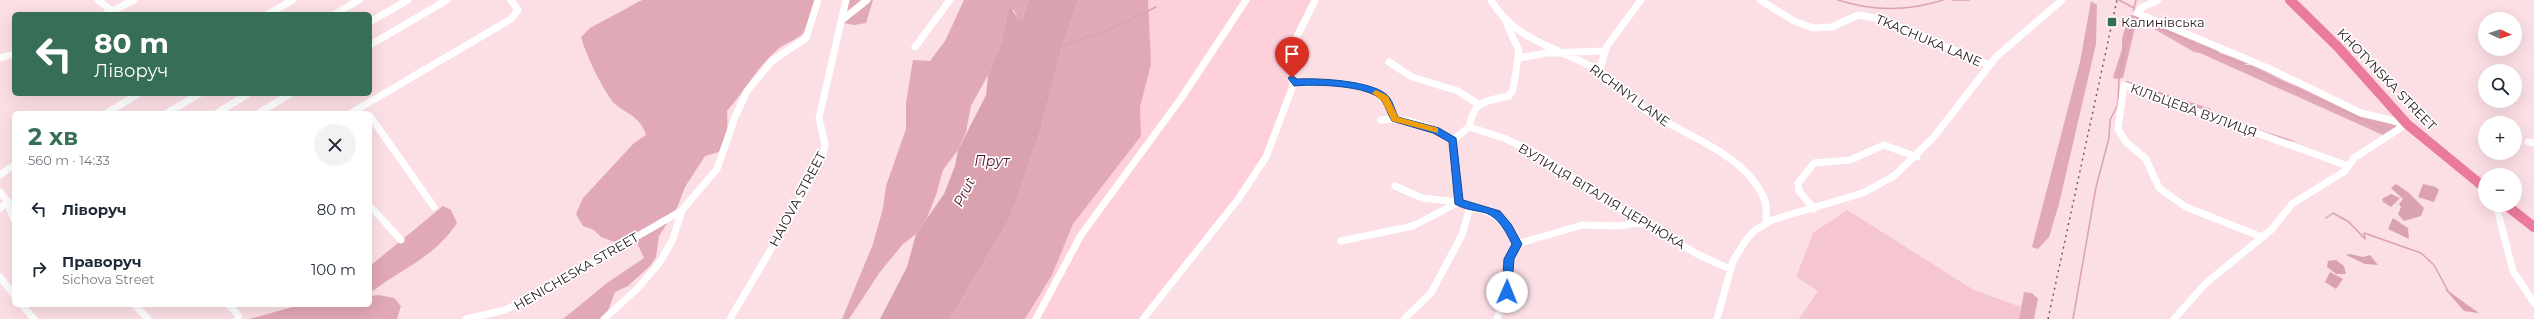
<!DOCTYPE html>
<html lang="uk">
<head>
<meta charset="utf-8">
<style>
	body { margin:0; font-family:Montserrat,sans-serif; background:#f2f2f3; color:#1f2937; height:100vh; display:flex; flex-direction:column; font-size:15px; white-space:nowrap }
	* { box-sizing:border-box; margin:0 }
	p { font-size:13px; color:#747a83 }
	.icon { flex:none; width:22px; height:22px; fill:none; stroke:currentColor; stroke-width:2; stroke-linecap:round; stroke-linejoin:round }
	.map { position:relative; flex:1; overflow:hidden }
	.drawer { position:absolute; left:12px; top:111px; width:360px; height:196px; display:flex; flex-direction:column; background:#fff; border-radius:6px; box-shadow:0 4px 16px #0002 }
	.drawer>* { flex:none }
	.banner { position:absolute; left:12px; top:12px; width:360px; height:84px; border-radius:6px; box-shadow:0 4px 16px #0002; background:#376e56; color:#fff; overflow:hidden }
	.needle { width:26px; rotate:93deg }
	.controls { position:absolute; left:2478px; top:12px; display:grid; gap:8px }
	.controls a { display:grid; place-items:center; width:44px; height:44px; border-radius:50%; background:#fff; box-shadow:0 4px 16px #0002; font-size:20px }
	.pin { position:absolute; display:grid; place-items:center; width:34px; height:34px; color:#fff; margin:-41px -17px; border-radius:50% 50% 50% 0; rotate:-45deg; box-shadow:0 0 4px #0007 }
	.pin .icon { rotate:45deg }
	.me { position:absolute; width:44px; margin:-22px; rotate:1deg; stroke-linejoin:round; filter:drop-shadow(0 0 3px #0008) }
	.turn { display:flex; align-items:center; gap:14px; height:84px; padding:0 16px; font-size:18px }
	.turn .icon { width:52px; height:52px; stroke-width:2.5 }
	.turn b { display:block; font-size:28px; line-height:34px }
	.round { display:grid; place-items:center; flex:none; width:42px; height:42px; border-radius:21px; background:#f2f2f3 }
	.headline { display:flex; align-items:center; justify-content:space-between; height:68px; padding:0 16px }
	h1 { font-size:24px; font-weight:700; line-height:30px; color:#376e56 }
	ul { padding:0; list-style:none }
	li { display:flex; align-items:center; gap:12px; height:60px; padding:0 16px }
	li div { flex:1 }
	li b { display:block; font-size:15px }
	li em { font-style:normal }
	.map>svg:first-child { display:block }
	.built { fill:#fdd0da }
	.green { fill:#f5c6d1 }
	.forest { fill:#e1a8b6 }
	.water { fill:#daa2af }
	.lines { fill:none; stroke-linecap:round; stroke-linejoin:round }
	.stream { stroke:#daa2af; stroke-width:1.5 }
	.minor { stroke:#fff; stroke-width:7 }
	.highway { stroke:#ea7b9b; stroke-width:10 }
	.rail { stroke:#6f5d61; stroke-width:1.5; stroke-dasharray:2 4; stroke-linecap:butt }
	.route { fill:#1a73e8; stroke:#114b97 }
	.slow { fill:#f59e0b }
	.poi-dot { fill:#376e56; stroke:#fff; stroke-width:1.5 }
	.labels { text-anchor:middle; dominant-baseline:central; stroke-width:3.5; stroke-linejoin:round; paint-order:stroke }
	.poi-label { font-size:13px; fill:#2d2023; stroke:#fff; text-anchor:start }
	.street-label { font-size:13px; fill:#2d2023; stroke:#fff }
	.water-label { font-size:14px; font-style:italic; fill:#4f0c26; stroke:#fff }
</style>
</head>
<body>
<div class="map">
<svg width="2534" height="319" viewBox="0 0 2534 319">
	<rect width="100%" height="100%" fill="#fcdfe5"/>
	<!-- built -->
	<path class="built" d="M1148 0H1312L1287 52 1288 96 1275 134 1254 174 1140 319H1025L1052 275 1073 224 1141 136 1140 107 1151 64Z"/>
	<!-- green -->
	<path class="green" d="M1847 210 1974 290 2021 307 2019 319H1799L1818 291 1796 277 1813 233Z"/>
	<!-- forest -->
	<path class="forest" d="M642 0H815C812 9 811 22 806 30 800 39 787 42 778 49 757 67 745 91 727 111 728 129 728 135 719 152L705 156 685 187 677 208 659 236 656 257 650 266 628 286 615 292 608 311 601 319H563L607 283 644 258 637 243 625 246 601 237 594 230 583 226 576 214 583 198 634 143 646 135C640 113 618 112 610 98 598 80 587 57 581 37L590 28Z
		M849 0H873L866 23 854 25 844 23Z
		M964 0H1029L1022 20 1019 21 1014 10 1008 11 1001 43 988 75 971 106 966 132 958 150 943 170 936 195 927 218 916 234 903 244 880 272 849 319H842L873 244 883 208 886 186 906 129V103L913 60 930 61 945 41Z
		M1078 0H1148L1151 64 1140 107 1141 136 1073 224 1052 275 1025 319H950L1010 218 1039 136 1062 47Z
		M2091 1 2097 5 2096 44 2059 204 2049 237 2038 249 2032 247 2080 62Z
		M2132 15 2214 47 2220 53 2251 63 2243 65H2253L2284 81 2397 126 2385 136 2200 53 2194 52 2137 19 2123 78 2115 79 2113 77 2122 49V38L2129 16Z
		M2127 81 2211 109 2212 115 2298 142 2271 138 2125 85 2124 82Z
		M443 206 451 210 457 223C434 258 402 268 370 293V266Z
		M2024 292 2032 293 2038 299 2034 319H2019Z
		M379 295 394 298 401 306 397 319H249L300 305H370V296Z"/>
	<!-- water -->
	<path class="water" d="M1029 0H1078L1062 47 1039 136 1010 218 950 319H880L907 267 916 234 944 194 955 166 958 150 986 95 988 75 1001 43 1008 11 1011 8 1019 20H1022Z
		M2396 184 2409 193 2424 208 2421 216 2404 221 2398 214 2401 207 2399 204 2403 199 2391 188Z
		M2423 184 2436 187 2439 190 2434 202 2418 197Z
		M2391 194 2400 198 2391 207 2383 202 2382 199Z
		M2393 218 2408 228 2409 239 2388 229Z
		M2350 254 2363 257 2370 255 2378 265 2365 264 2346 255Z
		M2336 260 2344 266 2346 274H2336L2327 267 2328 261Z
		M2330 272 2343 279 2336 289 2325 282Z
		M2444 288 2479 313 2464 311Z"/>
	<g class="lines">
		<!-- stream -->
		<path class="stream" d="M1838 0C1872 11 1909 11 1943 0
			M1952 0H1969
			M2119 0 2134 8V12
			M2134 8 2136 0
			M2135 16 2142 20
			M2155 26 2193 43
			M2202 46 2383 129
			M1060 47 1120 25 1156 7
			M2326 218 2333 213 2349 222 2365 239 2364 233 2421 253 2434 265 2448 291
			M2073 319 2096 187 2109 138 2110 120 2118 104 2119 77 2125 46 2135 16"/>
		<!-- minor -->
		<path class="minor" d="M98 0 112 11
			M1491 0C1513 40 1561 49 1598 70 1616 80 1627 98 1644 109 1683 135 1743 152 1764 198 1767 205 1766 214 1766 222
			M1760 0 1794 21 1813 28 1832 27 1858 15 1881 19 1989 65
			M2158 0 2141 8 2137 13 2270 69 2361 113 2407 124
			M106 14 134 0
			M268 14 293 0
			M335 14 359 0
			M842 20 867 0
			M370 22 408 0
			M370 45 447 0
			M915 47 950 0
			M0 58 14 54
			M1519 58 1546 53 1605 51
			M1389 62 1412 77 1458 91 1478 104
			M1599 71 1607 46 1641 0
			M1294 83C1318 82 1369 80 1386 99 1391 104 1392 113 1395 119
			M107 113 138 94
			M167 113 199 94
			M217 113 248 94
			M259 113 290 94
			M351 113 511 19 518 10 511 0
			M370 116 434 207
			M1381 120C1407 116 1431 127 1453 140L1459 202 1470 207 1462 235 1431 293 1404 319
			M1469 127C1475 99 1484 102 1509 96L1513 90 1519 51 1506 22
			M1453 140 1469 127 1504 138 1543 157 1601 198 1699 255 1730 269
			M2528 142 2534 143
			M0 175 14 165
			M1395 186 1422 198 1458 202
			M0 192 8 202 0 208
			M2496 205 2513 271 2534 303
			M9 206 14 220
			M370 206 401 240
			M1470 207C1495 211 1505 222 1517 244
			M1814 209 1799 191 1798 183 1814 163 1850 160 1884 145 1917 157
			M2262 237 2186 207 2159 188 2146 159 2126 142 2118 129 2124 85 2348 166
			M1341 241 1413 226 1459 202
			M0 277 14 295
			M22 305 34 319
			M135 305 148 319
			M229 305 238 315V319
			M466 319 505 310 529 299 681 211
			M604 319 638 288 660 262 673 239 682 210 717 169 735 117 747 91 772 61 806 38 818 0
			M730 319 800 200 824 151 825 144 819 118 846 0
			M1036 319 1081 235 1182 97 1246 0
			M1143 319 1239 198 1266 157 1294 83 1290 61 1295 40 1315 0
			M1497 319 1507 292 1509 259 1517 244 1582 225 1619 226 1646 222
			M1717 319 1733 261 1746 240 1754 231 1772 220 1863 193 1894 176 1933 138 1996 57 2062 0
			M2174 319 2205 284 2271 230 2292 204 2345 171 2354 158 2405 125"/>
		<!-- highway -->
		<path class="highway" d="M2290 0 2338 47 2407 124 2485 188
			M2506 205 2534 227"/>
		<!-- rail -->
		<path class="rail" d="M2048 319 2117 0"/>
	</g>
	<!-- route -->
	<path class="route" d="M1292 75 1297 79C1318 78 1375 80 1389 97 1393 102 1395 111 1398 117L1439 128 1456 138 1463 200 1500 211 1511 224 1522 244 1514 259 1511 295H1504L1502 292 1504 259 1512 244C1506 232 1499 218 1486 213 1475 210 1465 210 1455 204L1449 142 1433 133 1392 121C1388 115 1386 107 1382 101 1370 85 1314 84 1294 86L1288 78Z"/>
	<!-- slow -->
	<path class="slow" d="M1376 90 1388 96 1398 117 1438 128V133L1392 121 1382 101 1372 93Z"/>
	<!-- markers -->
	<rect class="poi-dot" x="2107" y="17" width="10" height="10" rx="2"/>
	<g class="labels">
		<!-- poi labels -->
		<g class="poi-label">
			<text x="2121" y="22">Калинівська</text>
		</g>
		<!-- street labels -->
		<g class="street-label">
			<text transform="translate(1929 40) rotate(23)">TKACHUKA LANE</text>
			<text transform="translate(2387 79) rotate(46)">KHOTYNSKA STREET</text>
			<text transform="translate(1630 95) rotate(36)">RICHNYI LANE</text>
			<text transform="translate(2194 110) rotate(20)">КІЛЬЦЕВА ВУЛИЦЯ</text>
			<text transform="translate(1602 196) rotate(31)">ВУЛИЦЯ ВІТАЛІЯ ЦЕРНЮКА</text>
			<text transform="translate(797 199) rotate(-62)">HAIOVA STREET</text>
			<text transform="translate(576 271) rotate(-30)">HENICHESKA STREET</text>
		</g>
		<!-- water labels -->
		<g class="water-label">
			<text x="992" y="161">Прут</text>
			<text transform="translate(964 192) rotate(-63)">Prut</text>
		</g>
	</g>
</svg>
<div class="controls">
<a><svg class="needle" viewBox="-14 -14 28 28"><path d="M0-13l5 13h-10z" fill="#e53935"/><path d="M0 13l5-13h-10z" fill="#747a83"/></svg></a>
<a><svg class="icon" aria-label="search" viewBox="0 0 24 24"><circle cx="10" cy="10" r="6"/><path d="M15 15l6 6"/></svg></a>
<a>+</a>
<a>−</a>
</div>
<div class="pin" style="left:1292px;top:78px;background:#d93025"><svg class="icon" aria-label="arrive" viewBox="0 0 24 24"><path d="M6 21V4h12l-3 4 3 4H6"/></svg></div>
<svg class="me" style="left:1507px;top:292px" viewBox="-20 -20 40 40"><circle r="19" fill="#fff"/><path d="M0-13L10 11 0 6-10 11z" fill="#1a73e8"/></svg>
<div class="banner">
<div class="turn"><svg class="icon" aria-label="left" viewBox="0 0 24 24"><path d="M17 20v-9H6M10 6l-5 5 5 5"/></svg><div><b>80 m</b>Ліворуч</div></div>
</div>
<section class="drawer">
<div class="headline"><div><h1>2 хв</h1><p>560 m · 14:33</p></div><a class="round"><svg class="icon" aria-label="close" viewBox="0 0 24 24"><path d="M6 6l12 12M18 6L6 18"/></svg></a></div>
<ul>
<li><svg class="icon" aria-label="left" viewBox="0 0 24 24"><path d="M17 20v-9H6M10 6l-5 5 5 5"/></svg><div><b>Ліворуч</b></div><em>80 m</em></li>
<li><svg class="icon" aria-label="right" viewBox="0 0 24 24"><path d="M7 20v-9h11M14 6l5 5-5 5"/></svg><div><b>Праворуч</b><p>Sichova Street</p></div><em>100 m</em></li>
</ul>
</section>
</div>
</body>
</html>
